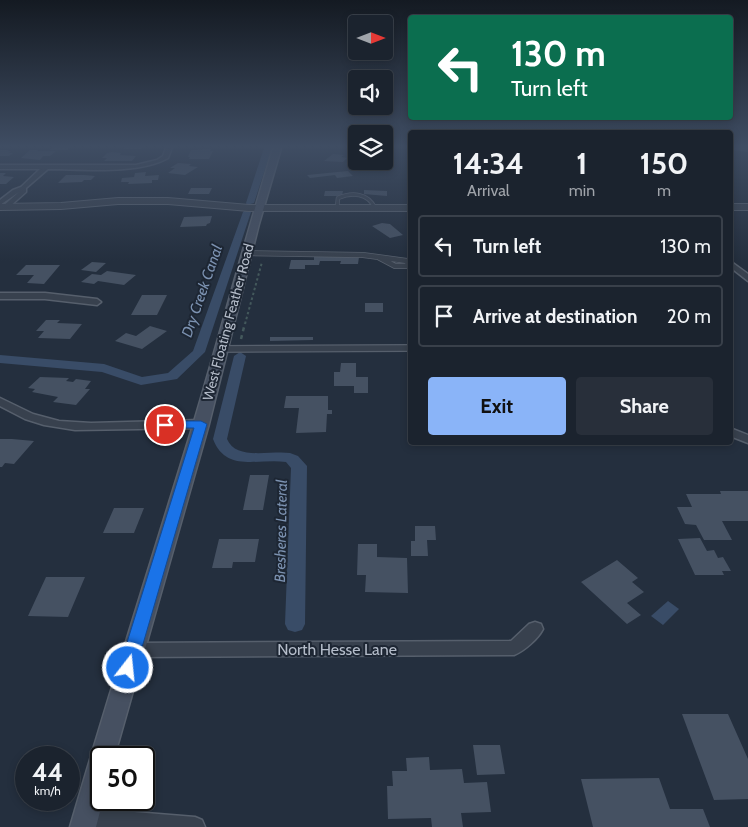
<!DOCTYPE html>
<html lang="en">
<head>
<meta charset="utf-8">
<style>
	body { margin:0; font-family:Cabin,sans-serif; background:#282f3a; color:#f1f3f6; height:100vh; display:flex; flex-direction:column; font-size:19px; white-space:nowrap }
	* { box-sizing:border-box; margin:0 }
	p { font-size:16px; color:#a0a4aa }
	.icon { flex:none; width:28px; height:28px; fill:none; stroke:currentColor; stroke-width:2; stroke-linecap:round; stroke-linejoin:round }
	.map { position:relative; flex:1; overflow:hidden }
	.details { position:absolute; left:408px; top:130px; width:325px; height:315px; display:flex; flex-direction:column; background:#1b232e; border-radius:5px; box-shadow:0 2px 8px #0003,0 0 0 1px #39404a }
	.details>* { flex:none }
	.hud { position:absolute; left:408px; top:15px; width:325px; height:105px; border-radius:5px; box-shadow:0 2px 8px #0003,0 0 0 1px #39404a; background:#0b6e4f; color:#fff; overflow:hidden }
	.needle { width:32px; rotate:90deg }
	.controls { position:absolute; left:348px; top:15px; display:grid; gap:10px }
	.controls a { display:grid; place-items:center; width:45px; height:45px; border-radius:5px; background:#1b232e; box-shadow:0 2px 8px #0003,0 0 0 1px #39404a; font-size:25px }
	.speed { position:absolute; left:15px; top:746px; display:flex; gap:10px; font-size:25px; font-weight:700; text-align:center }
	.speed>* { display:grid; place-content:center; width:65px; height:65px; border-radius:50%; background:#1b232e; box-shadow:0 2px 8px #0003,0 0 0 1px #39404a; line-height:1 }
	.speed small { font-size:12px; font-weight:400 }
	.speed .limit { border:2px solid #111; border-radius:8px; background:#fff; color:#111 }
	.pin { position:absolute; display:grid; place-items:center; width:42px; height:42px; color:#fff; margin:-21px; border:2px solid #fff; border-radius:50%; box-shadow:0 1px 5px #0007 }
	.me { position:absolute; width:55px; margin:-28px; rotate:16deg; stroke-linejoin:round; filter:drop-shadow(0 0 4px #0008) }
	.turn { display:flex; align-items:center; gap:18px; height:105px; padding:0 20px; font-size:22px }
	.turn .icon { width:65px; height:65px; stroke-width:2.5 }
	.turn b { display:block; font-size:35px; line-height:42px }
	.eta { display:flex; justify-content:space-evenly; align-items:center; height:85px; text-align:center }
	.eta b { font-size:30px; font-weight:700; line-height:35px }
	.button { display:flex; gap:10px; margin-top:auto; padding:10px 20px }
	.button a { flex:1; height:58px; border-radius:5px; background:#8ab4f8; color:#111; font-size:20px; font-weight:700; line-height:58px; text-align:center }
	.button a+a { background:#282f3a; color:#f1f3f6 }
	ul { padding:0; list-style:none }
	li { display:flex; align-items:center; gap:15px; height:62px; margin:0 10px 8px; padding:0 10px; border:2px solid #39404a; border-radius:5px }
	li div { flex:1 }
	li b { display:block; font-size:19px }
	li em { font-style:normal }
	.map>svg:first-child { display:block }
	.water { fill:#394c67 }
	.lines { fill:none; stroke-linecap:round; stroke-linejoin:round }
	.canal { fill:#394c67; fill-rule:evenodd }
	.building { fill:#455162 }
	.service-far2-casing { stroke:#565f6c; stroke-width:4.5 }
	.service-far1-casing { stroke:#565f6c; stroke-width:6 }
	.service-casing { stroke:#565f6c; stroke-width:8 }
	.minor-casing { stroke:#565f6c; stroke-width:3 }
	.tertiary-casing { stroke:#565f6c; stroke-width:2 }
	.secondary-casing { stroke:#565f6c; stroke-width:3 }
	.path-far1 { stroke:#44595c; stroke-width:2; stroke-dasharray:2.5 2.5; stroke-linecap:butt }
	.path { stroke:#44595c; stroke-width:2.5; stroke-dasharray:4 4; stroke-linecap:butt }
	.service-far2 { stroke:#38414e; stroke-width:3 }
	.service-far1 { stroke:#38414e; stroke-width:4.5 }
	.service { stroke:#38414e; stroke-width:5.5 }
	.minor { fill:#38414e; fill-rule:evenodd }
	.tertiary { fill:#38414e; fill-rule:evenodd }
	.secondary { fill:#465061; fill-rule:evenodd }
	.route { fill:#1a73e8; stroke:#114b97 }
	.labels { text-anchor:middle; dominant-baseline:central; stroke-width:4; stroke-linejoin:round; paint-order:stroke }
	.street-label { font-size:14px; fill:#b4bcc9; stroke:#1d2633 }
	.water-label { font-size:15px; font-style:italic; fill:#7c92b1; stroke:#1d2633 }
	.near-street-label { font-size:16px; fill:#b4bcc9; stroke:#1d2633 }
</style>
</head>
<body>
<div class="map">
<svg width="748" height="827" viewBox="0 0 748 827">
	<rect width="100%" height="100%" fill="#242f3e"/>
	<!-- water -->
	<path class="water" d="M668 601 679 609 663 625 651 616Z"/>
	<g class="lines">
		<!-- canal -->
		<path class="canal" d="M265 145H273L254 203 247 205 246 203Z
			M247 209 251 212 205 352 177 379 141 385 102 372 0 363V355L104 364 142 377 168 373 193 351 243 212Z
			M240 352 246 356 227 439C236 461 271 450 290 453L298 456 307 466 305 624 302 630 295 632 288 630 285 624 291 468 286 462C258 458 226 473 213 439L234 356Z"/>
	</g>
	<!-- building -->
	<path class="building" d="M56 145H73L67 150H50Z
		M124 145H145L142 149H123L125 147H122Z
		M730 145H746L748 152 732 150Z
		M211 149 210 151H213L209 159H189L190 157H188L191 150Z
		M0 150H9L8 151H11L9 153H13L9 156H0Z
		M30 150H38L37 151H56L50 156H43L40 160 21 158Z
		M112 152 121 153 120 155 136 156 132 161H104L107 158H102L107 153Z
		M333 154 344 155 341 157 347 158 343 162 324 161Z
		M178 163 191 164 189 166 198 167 185 175 168 173 175 168H170Z
		M348 171 353 176 337 178 335 175 310 178 307 175Z
		M146 172 145 176 159 175 158 180H152V183L128 184 129 182H121L122 178 134 177 135 173Z
		M0 173H6L3 176 14 177 6 184H0Z
		M66 175H84L95 176 91 180H84L82 182 58 183Z
		M191 188H212L209 194H188Z
		M364 190 387 191V196L364 194Z
		M325 191H343L342 196H324Z
		M212 216 210 223 207 224 206 226 180 227 184 217Z
		M382 223 390 224 403 235 390 238 372 226Z
		M314 257H359L358 264H340L341 261H320L319 265H305V269H289L291 260H314Z
		M92 262 106 263 96 272 81 270Z
		M26 265H60L44 284 27 283 34 275H16Z
		M107 271 136 275 124 285 98 281 94 284 81 282 92 274 101 275Z
		M142 295H167L157 315H131Z
		M365 303H383V312H365Z
		M46 320H60L57 323 82 324 70 339 38 338 44 331H36Z
		M150 326 167 331 142 349 115 341 126 333 136 336Z
		M270 337H313V340L270 341Z
		M341 363H356V377H368V393H354V386H334V372H340Z
		M40 377 69 378 66 381 73 382 76 379 91 381 85 389H90L76 405 53 402 58 397 32 392 35 389 28 388Z
		M286 396H328V410H332V414H327L326 432 296 433 299 408H284Z
		M0 439H12L34 441 14 464 5 463 2 467H0Z
		M250 475H269L263 510H243Z
		M720 491H748V521H722L732 540H704L696 525 685 524 677 507H692L686 494H721Z
		M114 508H144L134 533H103Z
		M415 526H435L436 540H427L428 556H411V541H415Z
		M700 538 707 551 714 550 718 558 723 557 731 571H722L724 575H695L678 539Z
		M219 539H259L255 562H233L232 568H212Z
		M358 544H377V557L407 558 408 593 365 592 366 575H357Z
		M617 560 638 578 632 582 644 592 627 603 641 615 627 624 581 582Z
		M46 577H85L68 617 28 616Z
		M682 714H728L748 759V799L714 800Z
		M473 745H500L505 774 477 775Z
		M429 757 430 770 462 769 464 783 487 782 491 812 461 813 463 827H432L431 818 388 819 387 786H393L392 771H407L406 758Z
		M659 778 670 809H703L710 827H593L581 779Z"/>
	<g class="lines">
		<!-- service-far2 casing -->
		<g class="service-far2-casing">
			<path id="service-far2" d="M337 208 338 198C352 192 368 193 375 208"/>
		</g>
		<!-- service-far1 casing -->
		<g class="service-far1-casing">
			<path id="service-far1" d="M246 253 363 255 378 257
				M378 257 407 261 408 263 406 266H395Z"/>
		</g>
		<!-- service casing -->
		<g class="service-casing">
			<path id="service" d="M220 349 410 348"/>
		</g>
		<!-- minor casing -->
		<g class="minor-casing">
			<path id="minor" d="M167 145H173L168 158C138 175 82 169 48 169L26 188V192L8 208 2 207 19 192 0 205V200L13 190 21 187 40 169H0V165H136L157 160 163 156Z
				M730 261 748 274V281L730 267Z
				M0 293H45L97 299 101 302 97 305 45 299H0Z
				M0 398 33 414 59 421 91 423 201 420 207 424 201 428 75 430 44 425 25 419 0 406Z
				M730 428 748 435V443L730 436Z
				M535 622 541 624 543 629C538 639 524 651 514 655L133 657 127 655 125 650 127 645 133 643 511 641 529 624Z
				M85 808 195 817 202 820 205 827H83L78 825 75 818 78 811Z"/>
		</g>
		<!-- tertiary casing -->
		<g class="tertiary-casing">
			<path id="tertiary" d="M118 198H168L249 205H410V211H249L168 204H118L61 209 0 210V204L61 203Z
				M730 204H748V210H730Z"/>
		</g>
		<!-- secondary casing -->
		<g class="secondary-casing">
			<path id="secondary" d="M274 145H282L259 224 209 424 114 758H101V800H103L96 827H70C109 693 152 559 193 425 221 332 245 238 274 145Z"/>
		</g>
		<!-- path-far1 -->
		<path class="path-far1" d="M245 324 262 262"/>
		<!-- path -->
		<path class="path" d="M241 339 245 323"/>
		<!-- service-far2 -->
		<use href="#service-far2" class="service-far2"/>
		<!-- service-far1 -->
		<use href="#service-far1" class="service-far1"/>
		<!-- service -->
		<use href="#service" class="service"/>
		<!-- minor -->
		<use href="#minor" class="minor"/>
		<!-- tertiary -->
		<use href="#tertiary" class="tertiary"/>
		<!-- secondary -->
		<use href="#secondary" class="secondary"/>
	</g>
	<!-- sky -->
	<linearGradient id="sky" x2="0" y2="1"><stop stop-color="#141a22"/><stop offset="0.56" stop-color="#3f4d63"/><stop offset="1" stop-color="#3f4d63" stop-opacity="0"/></linearGradient>
	<rect width="748" height="261" fill="url(#sky)"/>
	<!-- route -->
	<path class="route" d="M165 421H201L207 424 136 668 134 673 128 675 122 673 119 668 194 428H161L160 425 161 422Z"/>
	<g class="labels">
		<!-- street labels -->
		<g class="street-label">
			<text transform="translate(228 322) rotate(-75)">West Floating Feather Road</text>
		</g>
		<!-- water labels -->
		<g class="water-label">
			<text transform="translate(202 291) rotate(-71)">Dry Creek Canal</text>
			<text transform="translate(281 531) rotate(-89)">Bresheres Lateral</text>
		</g>
		<!-- near-street labels -->
		<g class="near-street-label">
			<text x="337" y="649">North Hesse Lane</text>
		</g>
	</g>
</svg>
<div class="controls">
<a><svg class="needle" viewBox="-14 -14 28 28"><path d="M0-13l5 13h-10z" fill="#e53935"/><path d="M0 13l5-13h-10z" fill="#a0a4aa"/></svg></a>
<a><svg class="icon" aria-label="sound" viewBox="0 0 24 24"><path d="M4 9h4l5-4v14l-5-4H4zM17 9q2 3 0 6"/></svg></a>
<a><svg class="icon" aria-label="layers" viewBox="0 0 24 24"><path d="M12 4l9 5-9 5-9-5zM3 14l9 5 9-5"/></svg></a>
</div>
<div class="speed"><div>44<small>km/h</small></div><div class="limit">50</div></div>
<div class="pin" style="left:165px;top:425px;background:#d93025"><svg class="icon" aria-label="arrive" viewBox="0 0 24 24"><path d="M6 21V4h12l-3 4 3 4H6"/></svg></div>
<svg class="me" style="left:128px;top:668px" viewBox="-20 -20 40 40"><circle r="17" fill="#1a73e8" stroke="#fff" stroke-width="3"/><path d="M0-11L8 9 0 5-8 9z" fill="#fff"/></svg>
<div class="hud">
<div class="turn"><svg class="icon" aria-label="left" viewBox="0 0 24 24"><path d="M17 20v-9H6M10 6l-5 5 5 5"/></svg><div><b>130 m</b>Turn left</div></div>
</div>
<section class="details">
<div class="eta">
<div><b>14:34</b><p>Arrival</p></div>
<div><b>1</b><p>min</p></div>
<div><b>150</b><p>m</p></div>
</div>
<ul>
<li><svg class="icon" aria-label="left" viewBox="0 0 24 24"><path d="M17 20v-9H6M10 6l-5 5 5 5"/></svg><div><b>Turn left</b></div><em>130 m</em></li>
<li><svg class="icon" aria-label="arrive" viewBox="0 0 24 24"><path d="M6 21V4h12l-3 4 3 4H6"/></svg><div><b>Arrive at destination</b></div><em>20 m</em></li>
</ul>
<div class="button"><a>Exit</a><a>Share</a></div>
</section>
</div>
</body>
</html>
